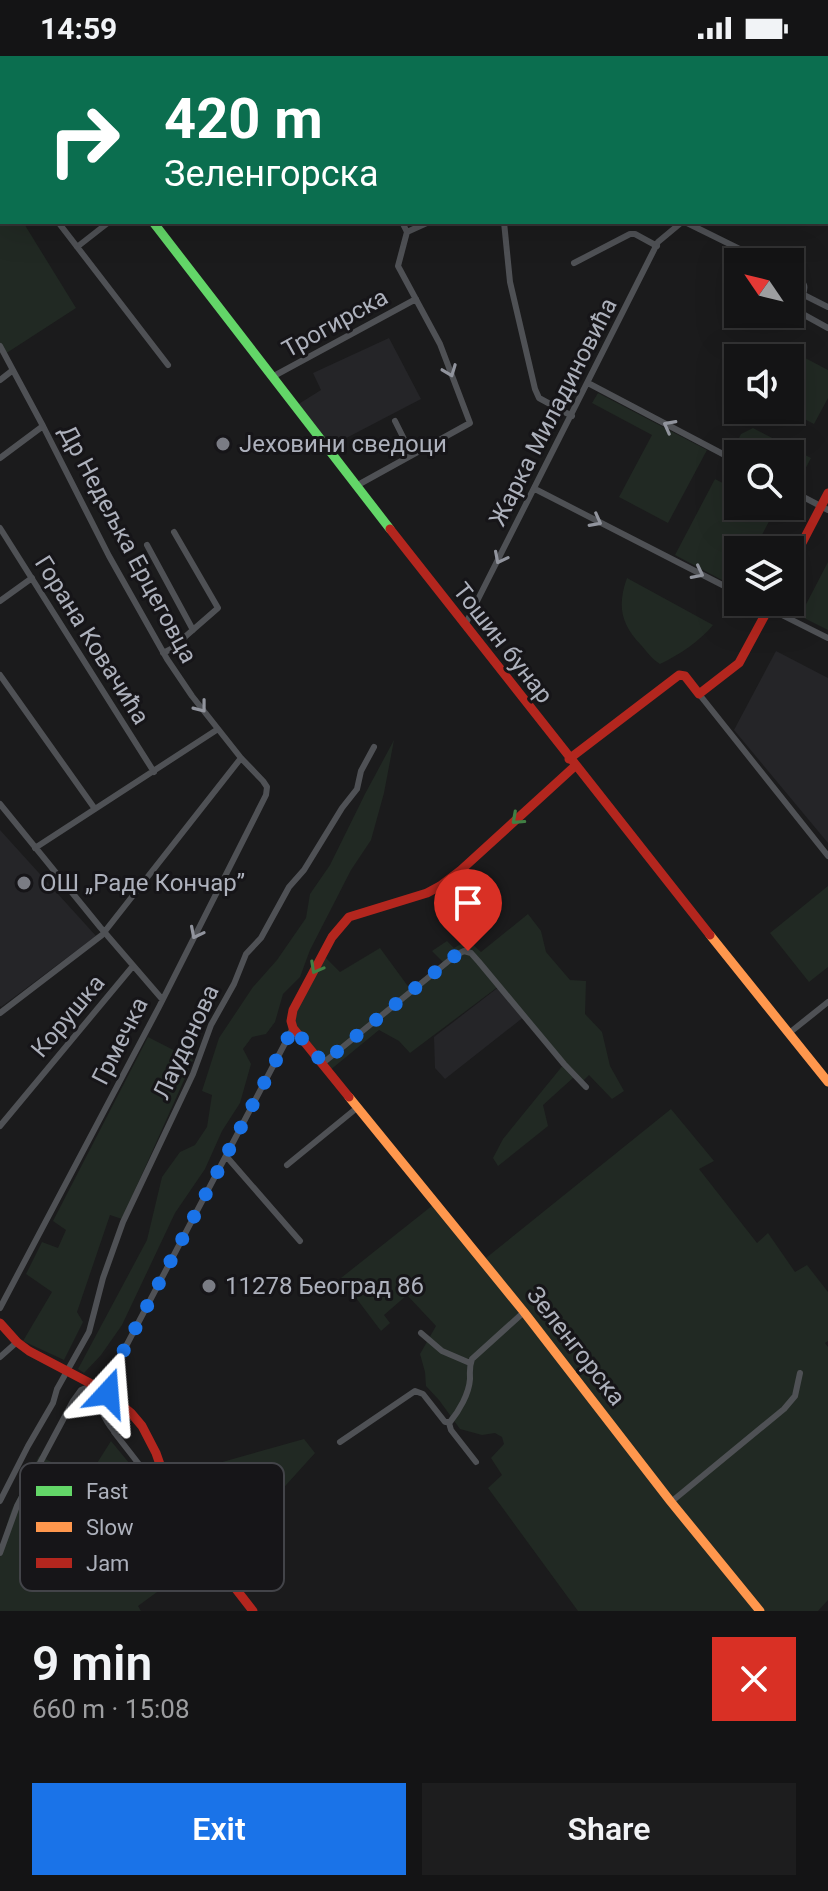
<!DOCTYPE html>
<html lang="en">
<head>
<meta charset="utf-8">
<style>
	body { margin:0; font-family:Roboto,sans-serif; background:#1d1d1e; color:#f1f3f6; height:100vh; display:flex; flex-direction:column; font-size:30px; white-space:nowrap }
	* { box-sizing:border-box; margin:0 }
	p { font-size:26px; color:#9d9ea0 }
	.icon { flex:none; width:44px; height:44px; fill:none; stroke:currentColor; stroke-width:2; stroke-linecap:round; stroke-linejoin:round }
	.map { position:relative; height:1555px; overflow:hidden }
	.details { display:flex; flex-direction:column; background:#141415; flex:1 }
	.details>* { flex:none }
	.hud { position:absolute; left:0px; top:0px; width:828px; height:168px; box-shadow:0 8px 32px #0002,0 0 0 2px #333334; background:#0b6e4f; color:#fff; overflow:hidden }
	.needle { width:52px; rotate:305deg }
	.buttons { position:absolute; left:724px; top:192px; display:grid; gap:16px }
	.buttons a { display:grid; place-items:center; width:80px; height:80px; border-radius:0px; background:#141415; box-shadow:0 8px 32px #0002,0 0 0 2px #333334; font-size:40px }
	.pin { position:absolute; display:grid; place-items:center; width:68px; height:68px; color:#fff; margin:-82px -34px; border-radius:50% 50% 50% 0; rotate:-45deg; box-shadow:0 0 8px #0007 }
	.pin .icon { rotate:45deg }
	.me { position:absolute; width:88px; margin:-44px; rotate:19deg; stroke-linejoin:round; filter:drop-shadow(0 0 6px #0008) }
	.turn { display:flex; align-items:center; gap:28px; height:168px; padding:0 32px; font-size:36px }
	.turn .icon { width:104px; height:104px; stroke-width:2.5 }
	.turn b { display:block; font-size:56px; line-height:68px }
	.round { display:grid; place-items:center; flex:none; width:84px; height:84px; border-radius:0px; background:#1d1d1e }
	.summary { display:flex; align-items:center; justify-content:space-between; height:136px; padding:0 32px }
	h1 { font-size:48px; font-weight:600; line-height:60px }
	.action { display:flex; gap:16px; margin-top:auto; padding:16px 32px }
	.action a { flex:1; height:92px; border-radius:0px; background:#1a73e8; color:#fff; font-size:32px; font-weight:600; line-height:92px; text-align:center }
	.action a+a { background:#1d1d1e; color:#f1f3f6 }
	.status { display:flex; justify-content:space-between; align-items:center; height:56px; padding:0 40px; background:#141415; direction:ltr }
	.status svg { height:22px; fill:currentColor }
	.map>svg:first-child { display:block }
	.built { fill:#252528 }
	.green { fill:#212923 }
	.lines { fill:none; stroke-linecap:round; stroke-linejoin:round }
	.street { stroke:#4f5155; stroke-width:6 }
	.fast { stroke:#63d668; stroke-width:9 }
	.slow { stroke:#ff974d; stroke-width:9 }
	.jam { stroke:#b3261e; stroke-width:9 }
	.oneway { stroke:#91949d }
	.oneway2 { stroke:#407f44 }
	.route { stroke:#1a73e8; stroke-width:14; stroke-dasharray:0 25.2 }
	.poi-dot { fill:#7a7c84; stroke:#161518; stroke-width:3 }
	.labels { text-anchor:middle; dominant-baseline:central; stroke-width:6; stroke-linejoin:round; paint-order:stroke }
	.street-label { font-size:24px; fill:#adb1bc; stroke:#161518 }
	.poi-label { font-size:24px; fill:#adb1bc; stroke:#161518; text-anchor:start }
	.key { fill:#161518; stroke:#434449; stroke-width:2 }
	.key-label { font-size:22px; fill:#adb1bc }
</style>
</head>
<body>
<div class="status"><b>14:59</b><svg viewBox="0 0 49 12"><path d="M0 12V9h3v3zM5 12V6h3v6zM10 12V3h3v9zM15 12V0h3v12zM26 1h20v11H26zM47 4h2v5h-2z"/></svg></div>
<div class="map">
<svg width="828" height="1555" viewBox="0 0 828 1555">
	<rect width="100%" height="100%" fill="#1b1b1c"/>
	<!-- built -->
	<path class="built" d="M389 282 421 343 329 391 297 349 321 334 313 317Z
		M776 595 828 622V787L734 674Z
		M0 774 96 880 1 951 0 950Z
		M500 930 525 960 445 1023 435 1012 434 981Z"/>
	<!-- green -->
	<path class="green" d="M2 126V166H23L76 252 5 298 0 290V127Z
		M788 293 828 314V342L814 368 787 354H790V302H783Z
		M598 337 707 394 668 467 619 441 652 379 592 347Z
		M753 372 811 402 794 434 790 432V398H738V404L730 400 741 378Z
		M715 423 738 435V450H768L775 454 754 494H738V525L735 531 675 499Z
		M828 506V574L800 560Z
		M627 522 713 569C700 585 679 599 660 608 652 603 647 596 641 589 621 568 617 550 627 522Z
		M394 684 384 737 371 784 351 814 310 894 300 921 283 938 275 966 266 978 252 981 243 993 251 1008 240 1047 222 1075 205 1113 175 1157 122 1269 101 1299 84 1317 78 1313 147 1184 162 1121 180 1096 195 1089 207 1071 212 1039 202 1035 219 982 253 931 277 904 306 862 310 838 330 809 365 738Z
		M828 830V911L809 926 770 877Z
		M528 858 541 875 546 896 570 924 586 925 585 958 602 976 610 1010 624 1035 612 1043 589 1019 581 1027 574 1021 543 1049 548 1070 498 1110 493 1102 503 1083 564 1008 499 930 410 997 399 985 379 974 329 1015 293 972V954L318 908 326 902 340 916 380 892 410 933 443 906 432 895 447 885 454 892 468 884 481 896Z
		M148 981 193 1004 122 1163 110 1159 77 1256 83 1266 64 1304 23 1285 52 1236 26 1218 42 1186 58 1192 66 1174 53 1165Z
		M671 1053 714 1105 699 1113 757 1187 768 1177 795 1216 807 1209 828 1236V1285L825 1287 828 1291V1544L818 1555H578L488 1432 502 1419 491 1402 504 1388 502 1381 495 1377 482 1379 460 1373 439 1344 426 1330 425 1316 420 1298 436 1270 407 1239 384 1259 390 1267 381 1275 341 1222 433 1149 481 1206Z
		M304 1383 315 1397 277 1439 211 1463C194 1447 185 1440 187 1416Z
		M111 1385 157 1441 82 1501 106 1531 167 1487 187 1514 138 1550 141 1555H0V1493L11 1455 39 1400 87 1423Z"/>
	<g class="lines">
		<!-- street -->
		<path class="street" d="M454 0 455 2
			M739 0 742 2
			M337 2 341 0
			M619 2 623 0
			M58 166 168 309
			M504 166 510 226 535 333 539 342 550 348
			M685 166 766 206
			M407 176 429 166
			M77 191 109 166
			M574 207 630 178H635L657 190
			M790 218C817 231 798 236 799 256L828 272
			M804 239 828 251
			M0 290 43 370 109 500 167 603 192 640 241 702 263 725 267 731 266 739 159 951 0 1252
			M272 321 416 243
			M0 324 13 314
			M588 327 738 406
			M559 353 572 360
			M395 365 412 399
			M0 402 43 370
			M356 430 470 367 440 288 398 210 407 176 402 166
			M535 433 738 537
			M790 434 828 454
			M0 472 154 716
			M147 489 193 574
			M0 545 32 522
			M756 546 828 582
			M465 569 658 186 682 166
			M163 597 171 593 218 552 174 476
			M0 619 95 753
			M699 638 828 800
			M0 748 100 871 162 943
			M35 792 218 673
			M0 957 102 879 241 702
			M788 978 828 946
			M323 1007 456 899 464 895 471 897 479 906 564 1008 586 1031
			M0 1070 133 910
			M226 1100 300 1185
			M287 1109 358 1051
			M421 1277 442 1295 470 1307
			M0 1301 17 1286
			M103 1334 293 972
			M131 1357C122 1362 113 1365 114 1376L173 1452
			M449 1367 451 1374 476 1406
			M340 1386 415 1335 423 1338 445 1366H450C459 1355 469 1338 470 1323 470 1316 469 1311 472 1303L524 1256
			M0 1445 28 1390 53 1347 57 1333 89 1276 103 1222 123 1166 193 1018 211 969 234 928 246 898 261 882 289 831 304 814 342 752 357 733 361 715 374 691
			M671 1446 784 1353 795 1340 800 1317
			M0 1497 17 1450 73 1345 81 1334 86 1332C97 1339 102 1362 113 1374"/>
		<!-- fast -->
		<path class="fast" d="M764 0 765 2
			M826 41H828
			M153 166 390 473"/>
		<!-- slow -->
		<path class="slow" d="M710 879 828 1026
			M349 1041 524 1256 671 1446 760 1555"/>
		<!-- jam -->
		<path class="jam" d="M27 0 29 2
			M826 50 828 51
			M390 473 710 879
			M790 510 828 437
			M569 703 679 619 685 620 699 638 739 607 772 546
			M349 1041 293 972 291 965 293 954 332 881 349 861 427 837 440 830 461 814 575 710
			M0 1267 17 1286 29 1295 103 1334 131 1357 142 1370 156 1397 177 1457 253 1555"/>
	</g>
	<!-- one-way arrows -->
	<defs><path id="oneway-chevron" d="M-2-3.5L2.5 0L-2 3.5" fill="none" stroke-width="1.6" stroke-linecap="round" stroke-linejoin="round" transform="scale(2)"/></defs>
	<g class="oneway">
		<use href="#oneway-chevron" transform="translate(450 315) rotate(69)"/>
		<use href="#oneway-chevron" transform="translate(669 370) rotate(-152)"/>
		<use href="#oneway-chevron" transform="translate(596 465) rotate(28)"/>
		<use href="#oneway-chevron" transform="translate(500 502) rotate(117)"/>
		<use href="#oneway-chevron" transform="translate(698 517) rotate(27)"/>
		<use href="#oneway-chevron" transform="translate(201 651) rotate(52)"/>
		<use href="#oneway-chevron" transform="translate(196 877) rotate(117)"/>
	</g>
	<g class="oneway2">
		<use href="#oneway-chevron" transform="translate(517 763) rotate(138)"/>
		<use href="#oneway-chevron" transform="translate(316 912) rotate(119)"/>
	</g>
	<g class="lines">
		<!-- route -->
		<path class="route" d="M108 1337 103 1334 293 972 323 1007 456 899 461 896 468 895"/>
	</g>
	<!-- markers -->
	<g class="poi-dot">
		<circle cx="223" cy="388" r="8"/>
		<circle cx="24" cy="827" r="8"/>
		<circle cx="209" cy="1230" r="8"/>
	</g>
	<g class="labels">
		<!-- street labels -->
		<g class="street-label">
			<text transform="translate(335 267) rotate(-29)">Трогирска</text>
			<text transform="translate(553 356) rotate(-63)">Жарка Миладиновића</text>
			<text transform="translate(128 488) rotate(62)">Др Недељка Ерцеговца</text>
			<text transform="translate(92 584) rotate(58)">Горана Ковачића</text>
			<text transform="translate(503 587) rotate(52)">Тошин бунар</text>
			<text transform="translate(68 960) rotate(-50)">Корушка</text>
			<text transform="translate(120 985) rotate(-63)">Грмечка</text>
			<text transform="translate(186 986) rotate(-65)">Лаудонова</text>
			<text transform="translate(576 1290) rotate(52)">Зеленгорска</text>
		</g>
		<!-- poi labels -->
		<g class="poi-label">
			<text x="239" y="388">Јеховини сведоци</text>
			<text x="40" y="827">ОШ „Раде Кончар”</text>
			<text x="225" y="1230">11278 Београд 86</text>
		</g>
	</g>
	<!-- legend -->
	<rect x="20" y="1407" width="264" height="128" rx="12" class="key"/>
	<rect x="36" y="1430" width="36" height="10" fill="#63d668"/>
	<rect x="36" y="1466" width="36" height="10" fill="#ff974d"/>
	<rect x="36" y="1502" width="36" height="10" fill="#b3261e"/>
	<g class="key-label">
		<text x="86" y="1443">Fast</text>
		<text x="86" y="1479">Slow</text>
		<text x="86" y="1515">Jam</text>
	</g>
</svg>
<div class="buttons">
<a><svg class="needle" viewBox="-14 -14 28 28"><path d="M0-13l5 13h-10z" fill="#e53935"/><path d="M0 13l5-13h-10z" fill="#9d9ea0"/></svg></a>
<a><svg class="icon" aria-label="sound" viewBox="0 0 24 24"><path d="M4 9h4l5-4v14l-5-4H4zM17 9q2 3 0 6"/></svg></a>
<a><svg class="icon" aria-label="search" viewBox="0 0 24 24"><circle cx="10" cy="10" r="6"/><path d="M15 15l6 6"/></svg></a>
<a><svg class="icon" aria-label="layers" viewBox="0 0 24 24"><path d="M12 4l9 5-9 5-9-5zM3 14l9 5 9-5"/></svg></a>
</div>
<div class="pin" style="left:468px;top:895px;background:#d93025"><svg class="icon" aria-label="arrive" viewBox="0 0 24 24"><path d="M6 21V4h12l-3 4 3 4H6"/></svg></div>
<svg class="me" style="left:108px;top:1337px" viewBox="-20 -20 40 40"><path d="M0-17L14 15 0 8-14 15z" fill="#1a73e8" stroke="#fff" stroke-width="4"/></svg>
<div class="hud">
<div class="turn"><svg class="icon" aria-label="right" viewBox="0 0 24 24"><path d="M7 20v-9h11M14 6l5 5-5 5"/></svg><div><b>420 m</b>Зеленгорска</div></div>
</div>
</div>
<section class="details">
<div class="summary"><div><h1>9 min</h1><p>660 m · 15:08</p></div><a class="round" style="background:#d93025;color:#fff"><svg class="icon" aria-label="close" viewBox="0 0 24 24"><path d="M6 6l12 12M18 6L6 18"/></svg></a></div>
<div class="action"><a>Exit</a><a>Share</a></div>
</section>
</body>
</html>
